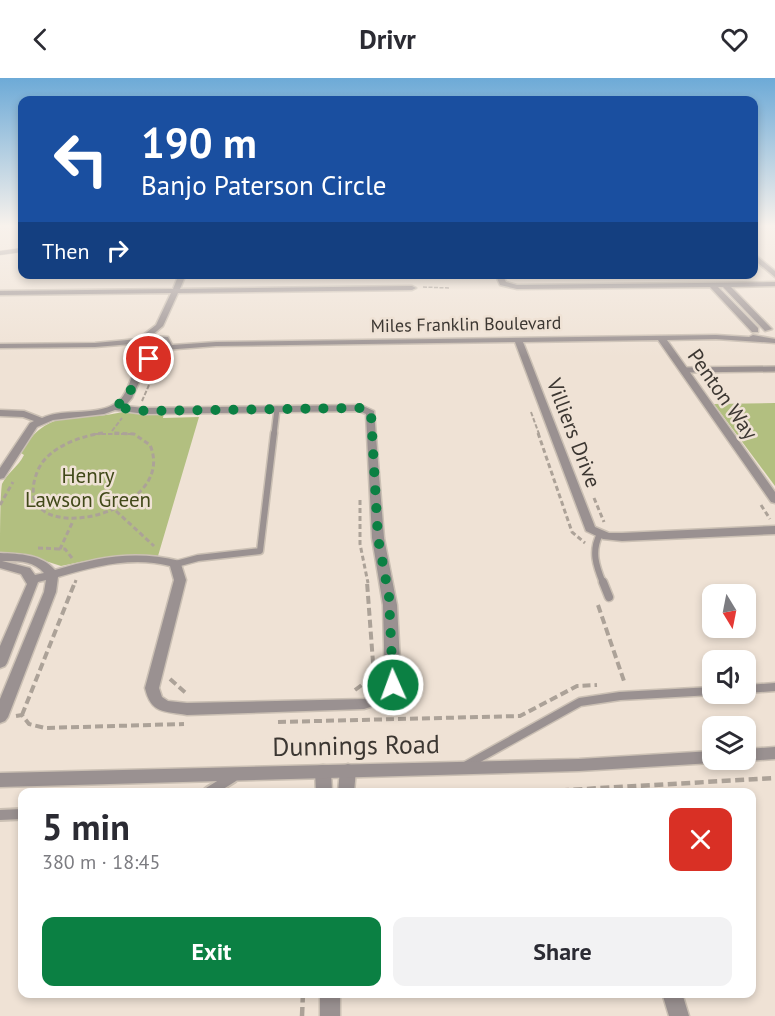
<!DOCTYPE html>
<html lang="en">
<head>
<meta charset="utf-8">
<style>
	body { margin:0; font-family:"PT Sans",sans-serif; background:#f2f2f3; color:#2b2b33; height:100vh; display:flex; flex-direction:column; font-size:22px; white-space:nowrap }
	* { box-sizing:border-box; margin:0 }
	p { font-size:20px; color:#7c7c81 }
	.icon { flex:none; width:33px; height:33px; fill:none; stroke:currentColor; stroke-width:2; stroke-linecap:round; stroke-linejoin:round }
	.map { position:relative; flex:1; overflow:hidden }
	.drawer { position:absolute; left:18px; top:710px; width:738px; height:210px; display:flex; flex-direction:column; background:#fff; border-radius:12px; box-shadow:0 3px 9px #0003 }
	.drawer>* { flex:none }
	.hud { position:absolute; left:18px; top:18px; width:740px; height:183px; border-radius:12px; box-shadow:0 3px 9px #0003; background:#1a4fa0; color:#fff; overflow:hidden }
	.needle { width:39px; rotate:170deg }
	.buttons { position:absolute; left:702px; top:506px; display:grid; gap:12px }
	.buttons a { display:grid; place-items:center; width:54px; height:54px; border-radius:12px; background:#fff; box-shadow:0 3px 9px #0003; font-size:30px }
	.pin { position:absolute; display:grid; place-items:center; width:51px; height:51px; color:#fff; margin:-26px; border:3px solid #fff; border-radius:50%; box-shadow:0 2px 6px #0007 }
	.me { position:absolute; width:66px; margin:-33px; rotate:358deg; stroke-linejoin:round; filter:drop-shadow(0 0 4px #0008) }
	.turn { display:flex; align-items:center; gap:21px; height:126px; padding:0 24px; font-size:27px }
	.turn .icon { width:78px; height:78px; stroke-width:2.5 }
	.turn b { display:block; font-size:42px; line-height:51px }
	.then { display:flex; align-items:center; height:57px; padding:0 24px; background:#0003; gap:12px; font-size:22px }
	.round { display:grid; place-items:center; flex:none; width:63px; height:63px; border-radius:12px; background:#f2f2f3 }
	.overview { display:flex; align-items:center; justify-content:space-between; height:102px; padding:0 24px }
	h1 { font-size:36px; font-weight:700; line-height:45px }
	.primary-button { display:flex; gap:12px; margin-top:auto; padding:12px 24px }
	.primary-button a { flex:1; height:69px; border-radius:12px; background:#0b8043; color:#fff; font-size:24px; font-weight:700; line-height:69px; text-align:center }
	.primary-button a+a { background:#f2f2f3; color:#2b2b33 }
	header { display:flex; justify-content:space-between; align-items:center; height:78px; padding:0 24px; background:#fff; font-size:27px; font-weight:700 }
	.map>svg:first-child { display:block }
	.green { fill:#b2bf80 }
	.lines { fill:none; stroke-linecap:round; stroke-linejoin:round }
	.service-far4-casing { stroke:#cbc0b4; stroke-width:5 }
	.service-far3-casing { stroke:#cbc0b4; stroke-width:8 }
	.service-far2-casing { stroke:#cbc0b4; stroke-width:9 }
	.service-far1-casing { stroke:#cbc0b4; stroke-width:11 }
	.service-casing { stroke:#cbc0b4; stroke-width:14 }
	.minor-casing { stroke:#cbc0b4; stroke-width:3 }
	.tertiary-casing { stroke:#cbc0b4; stroke-width:3 }
	.path-far4 { stroke:#aca298; stroke-width:1.5; stroke-dasharray:4 1.5; stroke-linecap:butt }
	.path-far3 { stroke:#aca298; stroke-width:2; stroke-dasharray:4.5 2; stroke-linecap:butt }
	.path-far2 { stroke:#aca298; stroke-width:3; stroke-dasharray:5 3; stroke-linecap:butt }
	.path-far1 { stroke:#aca298; stroke-width:4; stroke-dasharray:8 4; stroke-linecap:butt }
	.path { stroke:#aca298; stroke-width:4.5; stroke-dasharray:9 4.5; stroke-linecap:butt }
	.service-far4 { stroke:#9a9191; stroke-width:4 }
	.service-far3 { stroke:#9a9191; stroke-width:5 }
	.service-far2 { stroke:#9a9191; stroke-width:6 }
	.service-far1 { stroke:#9a9191; stroke-width:8 }
	.service { stroke:#9a9191; stroke-width:10 }
	.minor { fill:#9a9191; fill-rule:evenodd }
	.tertiary { fill:#9a9191; fill-rule:evenodd }
	.route { stroke:#0b8043; stroke-width:10; stroke-dasharray:0 18 }
	.labels { text-anchor:middle; dominant-baseline:central; stroke-width:5; stroke-linejoin:round; paint-order:stroke }
	.far-street-label { font-size:18px; fill:#3c3732; stroke:#efe2d5 }
	.street-label { font-size:21px; fill:#3c3732; stroke:#efe2d5 }
	.park-label { font-size:21px; fill:#414919; stroke:#efe2d5 }
	.near-street-label { font-size:26px; fill:#3c3732; stroke:#efe2d5 }
</style>
</head>
<body>
<header><svg class="icon" aria-label="back" viewBox="0 0 24 24"><path d="M15 5l-7 7 7 7"/></svg>Drivr<svg class="icon" aria-label="heart" viewBox="0 0 24 24"><path d="M12 20l-8-8c-3-5 5-10 8-4 3-6 11-1 8 4z"/></svg></header>
<div class="map">
<svg width="775" height="938" viewBox="0 0 775 938">
	<rect width="100%" height="100%" fill="#efe2d5"/>
	<!-- green -->
	<path class="green" d="M775 325V408L714 326Z
		M122 334 164 335 163 340 199 339 158 478 100 480 61 488 30 478 0 476C0 460 0 418 2 406 8 394 18 389 24 377L21 375C48 327 77 345 122 334Z"/>
	<g class="lines">
		<!-- service-far4 casing -->
		<g class="service-far4-casing">
			<path id="service-far4" d="M0 175 22 172"/>
		</g>
		<!-- service-far3 casing -->
		<g class="service-far3-casing">
			<path id="service-far3" d="M684 292 775 291
				M274 356 277 331"/>
		</g>
		<!-- service-far2 casing -->
		<g class="service-far2-casing">
			<path id="service-far2" d="M600 456C591 473 596 488 603 505
				M176 486 198 480 260 473 274 355"/>
		</g>
		<!-- service-far1 casing -->
		<g class="service-far1-casing">
			<path id="service-far1" d="M603 504 609 519
				M746 611 775 609
				M465 688 580 624 620 618 712 613"/>
		</g>
		<!-- service casing -->
		<g class="service-casing">
			<path id="service" d="M209 714 233 699
				M0 737 22 736"/>
		</g>
		<!-- minor casing -->
		<g class="minor-casing">
			<path id="minor" d="M753 175 775 193V199L753 181Z
				M179 196H186L180 211 412 208 416 210 412 212 178 215 163 248 151 258 168 259 172 267 216 264 716 257 749 259 753 257 775 261V265L716 261 667 262 775 414V425L771 424 658 262 523 264 595 449 609 455H622L775 448V456L622 463 603 461 586 453 515 264 216 268 164 272 145 291 132 320 125 328 145 330 361 327 374 333 384 460 397 527 401 602 398 613 389 623 364 631 187 637C164 633 151 636 145 610L174 502 170 488C133 478 95 488 58 499L56 514 8 639 5 643 0 645V621L44 514 46 502 38 504 7 585 5 588 0 590V568L27 506 21 496 0 490V475C20 476 41 476 55 492 99 479 135 472 180 483L186 502 159 610 162 619 168 623 187 625 364 621 379 616 385 608 383 527 372 460 366 336 359 333 145 336 115 332 104 336 53 342 37 349 4 400 0 401V390L30 345 34 343 23 339 0 338V332L24 333 42 340C65 329 100 340 120 322 129 313 130 298 138 288 142 284 147 279 152 275L132 271V266L95 269 0 270V266L95 265 138 261 156 247 171 215 0 217V213L173 211ZM154 262 162 263 163 265 152 270 140 268V266ZM2 483C17 483 33 482 44 495L35 497 30 490Z
				M495 196H502L506 204 517 207 775 204V208L731 209 772 251 765 253 723 209H718L758 250V254H752L710 209 517 211 500 207Z
				M348 686 354 688 356 692 354 714H338L340 692 342 688Z
				M323 687 329 688 331 693 332 714H316L315 693 317 688Z
				M320 915H340V938H320Z
				M662 915H682L689 938H669Z"/>
		</g>
		<!-- tertiary casing -->
		<g class="tertiary-casing">
			<path id="tertiary" d="M775 669V681L746 683 740 681H746V671Z
				M712 673V681H719L712 685 579 693 0 709V695L579 681Z"/>
		</g>
		<!-- path-far4 -->
		<path class="path-far4" d="M423 209 449 210"/>
		<!-- path-far3 -->
		<path class="path-far3" d="M142 323 149 307
			M531 334 539 356
			M112 353 122 340
			M95 356H134"/>
		<!-- path-far2 -->
		<path class="path-far2" d="M103 355C81 358 48 369 38 392 2 476 181 439 150 367L134 356 114 355
			M538 355 572 454 585 465
			M594 420 604 444
			M360 422V466L368 505
			M0 427 13 404
			M761 427 770 441
			M116 433 154 468
			M38 470 60 471
			M72 480 65 471H60L73 443
			M75 505 76 502"/>
		<!-- path-far1 -->
		<path class="path-far1" d="M598 527 625 606
			M170 601 187 616
			M355 612 374 598 367 504
			M22 637 75 504
			M16 638 22 637 29 646 45 650 184 646
			M278 644 520 638 577 608 597 607"/>
		<!-- path -->
		<path class="path" d="M533 714 775 700
			M302 938 303 915"/>
		<!-- service-far4 -->
		<use href="#service-far4" class="service-far4"/>
		<!-- service-far3 -->
		<use href="#service-far3" class="service-far3"/>
		<!-- service-far2 -->
		<use href="#service-far2" class="service-far2"/>
		<!-- service-far1 -->
		<use href="#service-far1" class="service-far1"/>
		<!-- service -->
		<use href="#service" class="service"/>
		<!-- minor -->
		<use href="#minor" class="minor"/>
		<!-- tertiary -->
		<use href="#tertiary" class="tertiary"/>
	</g>
	<!-- sky -->
	<linearGradient id="sky" x2="0" y2="1"><stop stop-color="#6daad7"/><stop offset="0.53" stop-color="#f8f2ec"/><stop offset="1" stop-color="#f8f2ec" stop-opacity="0"/></linearGradient>
	<rect width="775" height="279" fill="url(#sky)"/>
	<g class="lines">
		<!-- route -->
		<path class="route" d="M149 281C135 296 133 320 114 329L145 333 350 330H361L371 335 378 460 389 519 393 607"/>
	</g>
	<g class="labels">
		<!-- far-street labels -->
		<g class="far-street-label">
			<text transform="translate(466 246) rotate(-1)">Miles Franklin Boulevard</text>
		</g>
		<!-- street labels -->
		<g class="street-label">
			<text transform="translate(723 316) rotate(55)">Penton Way</text>
			<text transform="translate(574 355) rotate(69)">Villiers Drive</text>
		</g>
		<!-- park labels -->
		<g class="park-label">
			<text x="88" y="397">Henry<tspan x="88" dy="24">Lawson Green</tspan></text>
		</g>
		<!-- near-street labels -->
		<g class="near-street-label">
			<text transform="translate(356 667) rotate(-1)">Dunnings Road</text>
		</g>
	</g>
</svg>
<div class="buttons">
<a><svg class="needle" viewBox="-14 -14 28 28"><path d="M0-13l5 13h-10z" fill="#e53935"/><path d="M0 13l5-13h-10z" fill="#7c7c81"/></svg></a>
<a><svg class="icon" aria-label="sound" viewBox="0 0 24 24"><path d="M4 9h4l5-4v14l-5-4H4zM17 9q2 3 0 6"/></svg></a>
<a><svg class="icon" aria-label="layers" viewBox="0 0 24 24"><path d="M12 4l9 5-9 5-9-5zM3 14l9 5 9-5"/></svg></a>
</div>
<div class="pin" style="left:149px;top:281px;background:#d93025"><svg class="icon" aria-label="arrive" viewBox="0 0 24 24"><path d="M6 21V4h12l-3 4 3 4H6"/></svg></div>
<svg class="me" style="left:393px;top:607px" viewBox="-20 -20 40 40"><circle r="17" fill="#0b8043" stroke="#fff" stroke-width="3"/><path d="M0-11L8 9 0 5-8 9z" fill="#fff"/></svg>
<div class="hud">
<div class="turn"><svg class="icon" aria-label="left" viewBox="0 0 24 24"><path d="M17 20v-9H6M10 6l-5 5 5 5"/></svg><div><b>190 m</b>Banjo Paterson Circle</div></div>
<div class="then">Then<svg class="icon" aria-label="right" viewBox="0 0 24 24"><path d="M7 20v-9h11M14 6l5 5-5 5"/></svg></div>
</div>
<section class="drawer">
<div class="overview"><div><h1>5 min</h1><p>380 m · 18:45</p></div><a class="round" style="background:#d93025;color:#fff"><svg class="icon" aria-label="close" viewBox="0 0 24 24"><path d="M6 6l12 12M18 6L6 18"/></svg></a></div>
<div class="primary-button"><a>Exit</a><a>Share</a></div>
</section>
</div>
</body>
</html>
